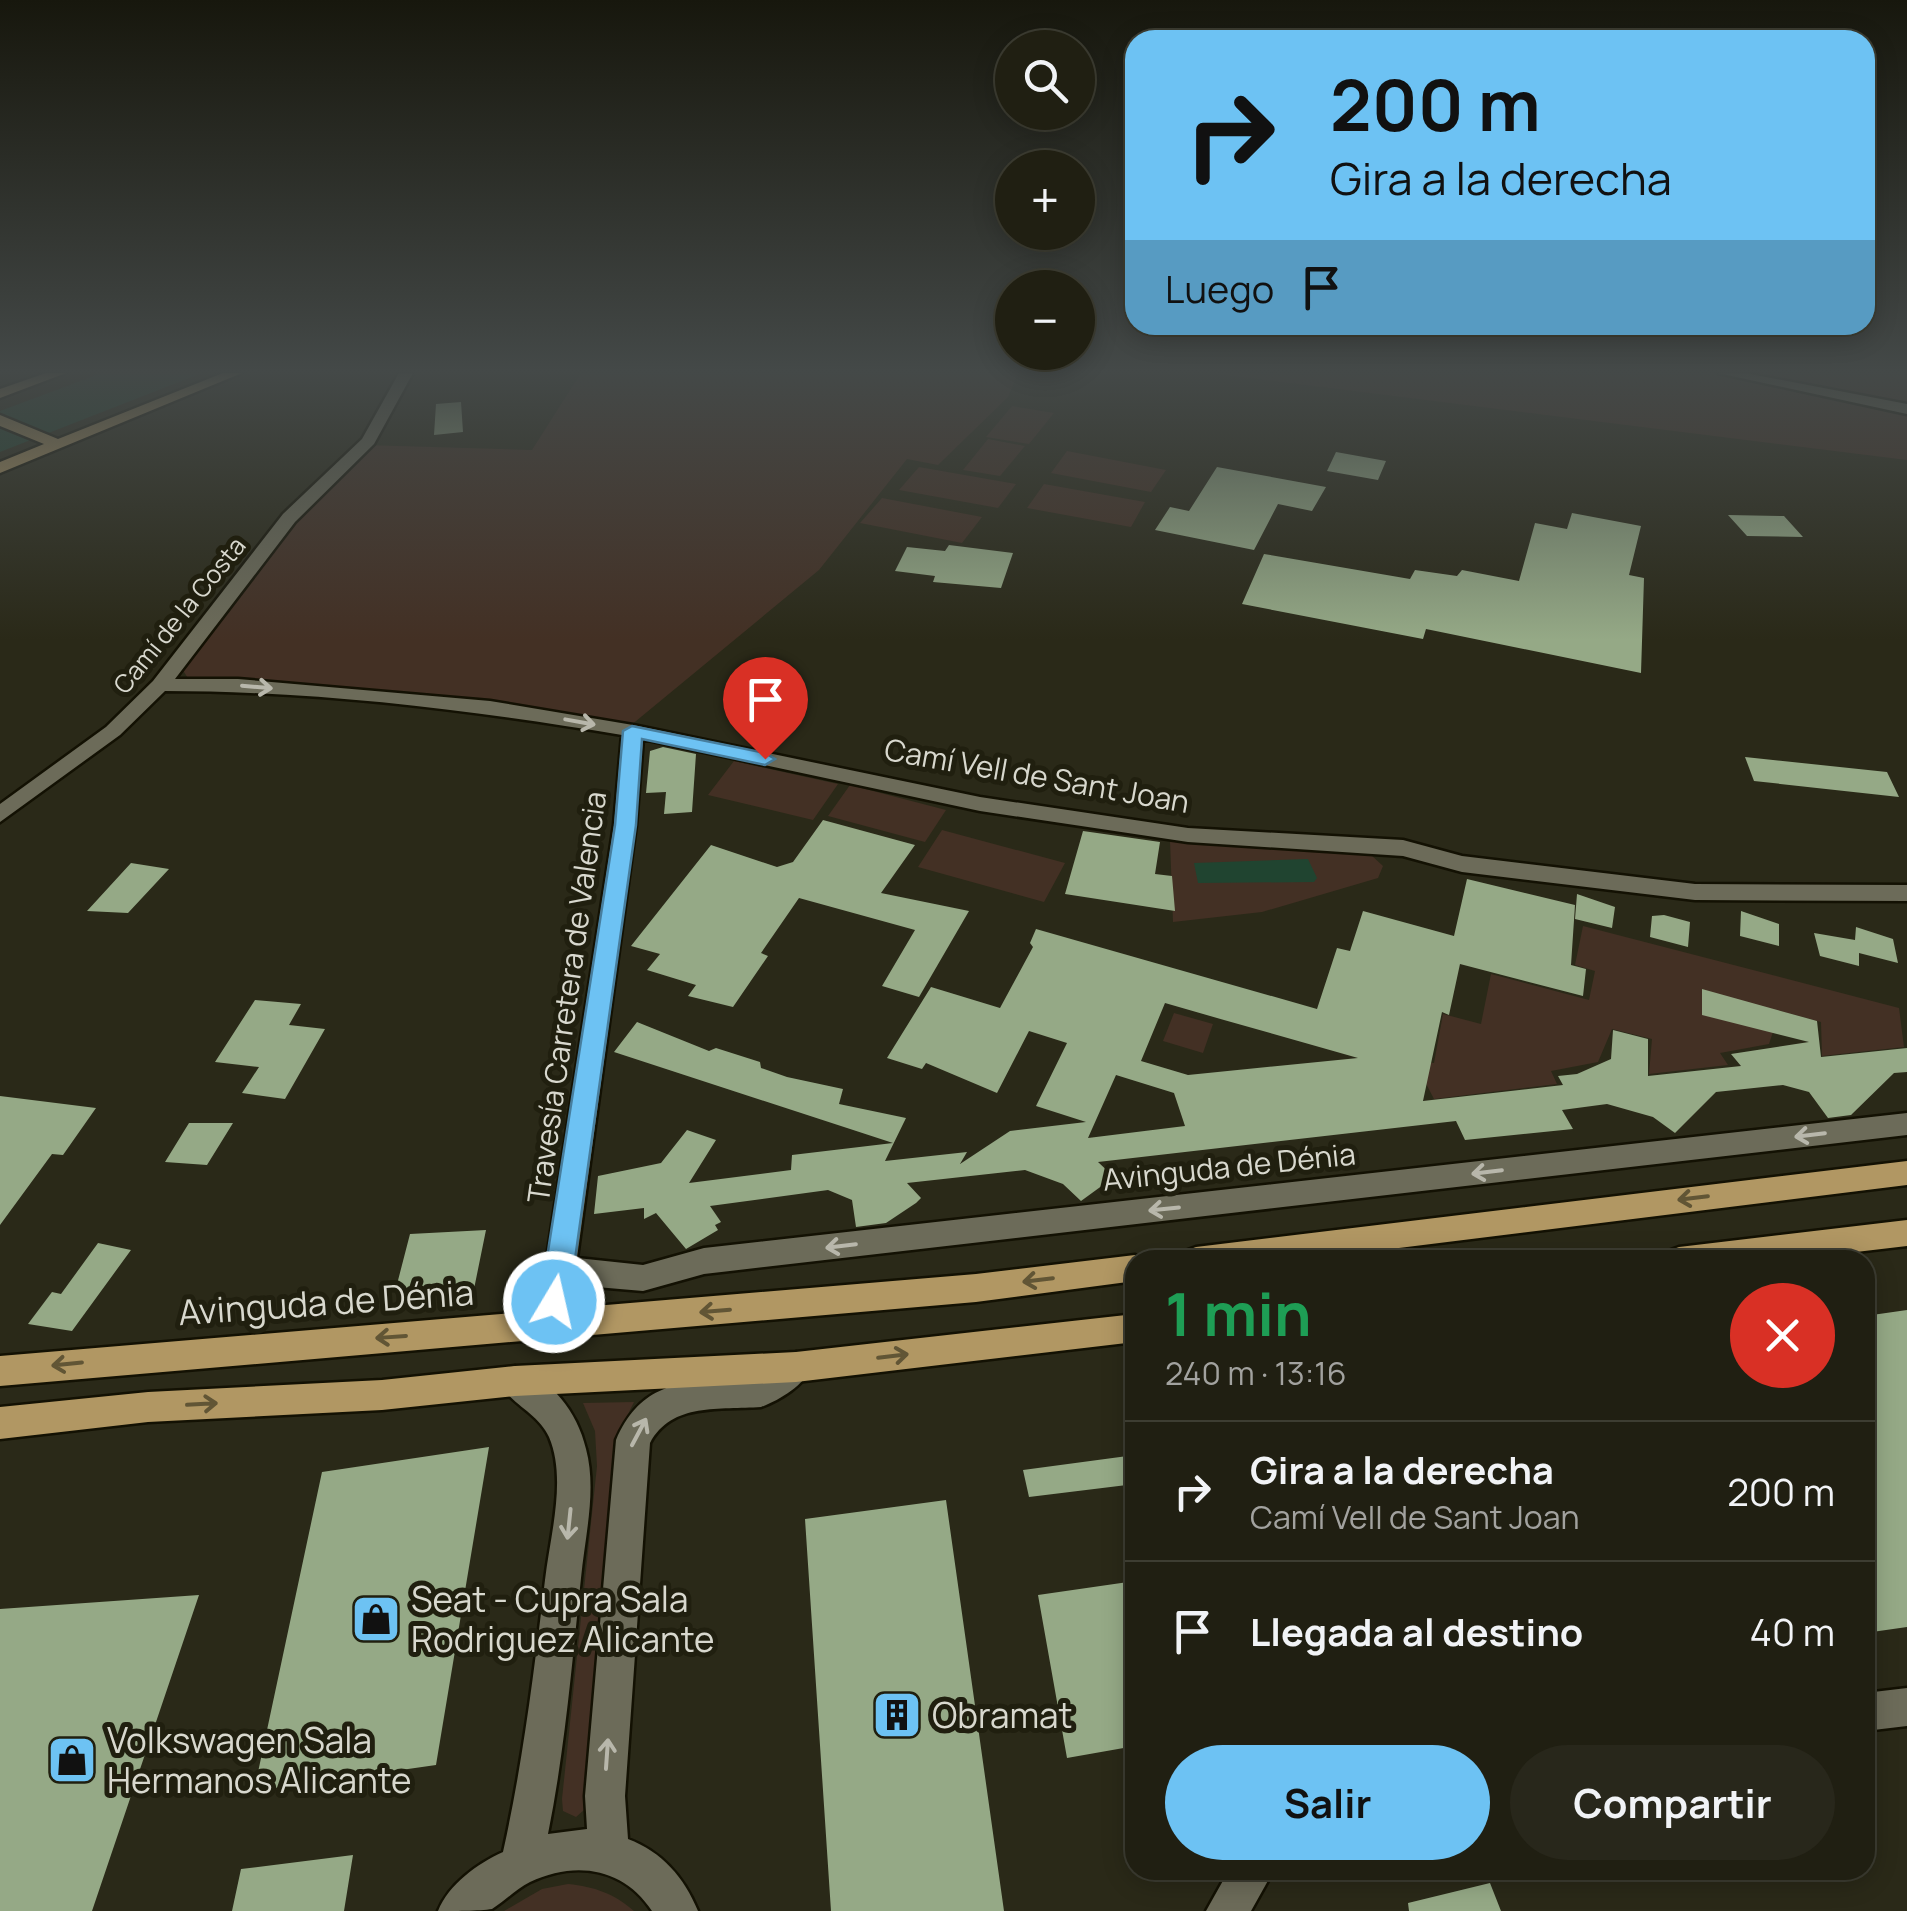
<!DOCTYPE html>
<html lang="es">
<head>
<meta charset="utf-8">
<style>
	body { margin:0; font-family:Manrope,sans-serif; background:#28271b; color:#f1f3f6; height:100vh; display:flex; flex-direction:column; font-size:38px; white-space:nowrap }
	* { box-sizing:border-box; margin:0 }
	p { font-size:32px; color:#a2a29f }
	.icon { flex:none; width:55px; height:55px; fill:none; stroke:currentColor; stroke-width:2; stroke-linecap:round; stroke-linejoin:round }
	.map { position:relative; flex:1; overflow:hidden }
	.side { position:absolute; left:1125px; top:1250px; width:750px; height:630px; display:flex; flex-direction:column; background:#201f12; border-radius:30px; box-shadow:0 5px 25px #0003,0 0 0 2px #3d3d32 }
	.side>* { flex:none }
	.top-card { position:absolute; left:1125px; top:30px; width:750px; height:305px; border-radius:30px; box-shadow:0 5px 25px #0003,0 0 0 2px #3d3d32; background:#6dc2f3; color:#111; overflow:hidden }
	.fabs { position:absolute; left:995px; top:30px; display:grid; gap:20px }
	.fabs a { display:grid; place-items:center; width:100px; height:100px; border-radius:50%; background:#201f12; box-shadow:0 5px 25px #0003,0 0 0 2px #3d3d32; font-size:50px }
	.pin { position:absolute; display:grid; place-items:center; width:85px; height:85px; color:#fff; margin:-102px -42px; border-radius:50% 50% 50% 0; rotate:-45deg; box-shadow:0 0 10px #0007 }
	.pin .icon { rotate:45deg }
	.me { position:absolute; width:110px; margin:-55px; rotate:9deg; stroke-linejoin:round; filter:drop-shadow(0 0 8px #0008) }
	.turn { display:flex; align-items:center; gap:35px; height:210px; padding:0 40px; font-size:45px }
	.turn .icon { width:130px; height:130px; stroke-width:2.5 }
	.turn b { display:block; font-size:70px; line-height:85px }
	.then { display:flex; align-items:center; height:95px; padding:0 40px; background:#0003; gap:20px; font-size:38px }
	.round { display:grid; place-items:center; flex:none; width:105px; height:105px; border-radius:52px; background:#28271b }
	.head { display:flex; align-items:center; justify-content:space-between; height:170px; padding:0 40px }
	h1 { font-size:60px; font-weight:700; line-height:75px; color:#1e9e55 }
	.action { display:flex; gap:20px; margin-top:auto; padding:20px 40px }
	.action a { flex:1; height:115px; border-radius:60px; background:#6dc2f3; color:#111; font-size:40px; font-weight:700; line-height:115px; text-align:center }
	.action a+a { background:#28271b; color:#f1f3f6 }
	ul { padding:0; list-style:none }
	li { display:flex; align-items:center; gap:30px; height:140px; padding:0 40px; border-top:2px solid #3d3d32 }
	li div { flex:1 }
	li b { display:block; font-size:38px }
	li em { font-style:normal }
	.map>svg:first-child { display:block }
	.green { fill:#433024 }
	.water { fill:#204430 }
	.building { fill:#95a986; fill-rule:evenodd }
	.lines { fill:none; stroke-linecap:round; stroke-linejoin:round }
	.minor-casing { stroke:#131103; stroke-width:5 }
	.major-casing { stroke:#131103; stroke-width:5 }
	.minor { fill:#6c6b59; fill-rule:evenodd }
	.major { fill:#b19763; fill-rule:evenodd }
	.oneway { stroke:#b8b7ab }
	.oneway2 { stroke:#615535 }
	.route { fill:#6dc2f3; stroke:#477e9e; stroke-width:2.5 }
	.labels { text-anchor:middle; dominant-baseline:central; stroke-width:10; stroke-linejoin:round; paint-order:stroke }
	.far-street-label { font-size:25px; fill:#d8d8ce; stroke:#201f0f }
	.street-label { font-size:30px; fill:#d8d8ce; stroke:#201f0f }
	.near-street-label { font-size:35px; fill:#d8d8ce; stroke:#201f0f }
	.near-poi-label { font-size:35px; fill:#d8d8ce; stroke:#201f0f; text-anchor:start }
</style>
</head>
<body>
<div class="map">
<svg width="1907" height="1911" viewBox="0 0 1907 1911">
	<rect width="100%" height="100%" fill="#2a2918"/>
	<!-- green -->
	<path class="green" d="M581 373H1018L1008 397 938 465 907 459 819 570 630 726 189 680 181 667 275 538 364 445 532 450Z
		M1209 373H1907V460Z
		M1012 406 1054 413 1029 444 986 437Z
		M988 439 1025 446 1000 476 963 470Z
		M1067 451 1166 470 1151 492 1051 473Z
		M919 467 1016 484 998 508 899 490Z
		M1044 484 1145 502 1131 527 1027 508Z
		M882 498 982 517 962 543 860 523Z
		M734 761 838 784 813 820 708 795Z
		M850 785 946 810 925 842 828 816Z
		M942 830 1065 863 1044 902 918 867Z
		M1170 840 1370 854 1383 866 1378 878 1262 912 1173 922Z
		M1583 926 1899 1008 1904 1047 1822 1056 1821 1022 1780 1011 1769 1044 1720 1053 1728 1065 1649 1074 1652 1039 1612 1029 1598 1062 1551 1071 1557 1084 1434 1099 1421 1074 1425 1062 1434 1063 1443 1014 1481 1024 1491 974 1589 1000 1595 971 1575 965Z
		M1174 1013 1213 1024 1203 1053 1163 1041Z
		M634 1402 623 1424 618 1463 588 1797 584 1810 576 1817 563 1811 562 1799 597 1466 595 1431 583 1403Z
		M568 1884C595 1887 613 1893 634 1911H504L542 1889Z"/>
	<!-- water -->
	<path class="water" d="M102 373H202L0 452V411Z
		M1308 859 1317 878 1314 882 1198 883 1194 863Z"/>
	<!-- building -->
	<path class="building" d="M461 402 463 432 434 435 436 404Z
		M1336 452 1386 461 1378 480 1327 471Z
		M1217 467 1326 487 1312 511 1278 504 1254 550 1155 530 1170 507 1189 511Z
		M1572 513 1641 526 1629 575 1644 578 1641 673 1426 629 1423 639 1242 604 1264 554 1410 579 1415 570 1457 576 1462 570 1519 581 1535 523 1567 529Z
		M1728 515 1784 516 1803 537 1747 536Z
		M949 545 1013 553 1001 588 933 582 935 576 895 571 907 547 945 551Z
		M663 747 696 754 692 812 664 814 666 792 646 793 650 751Z
		M1745 757 1887 772 1899 797 1754 781Z
		M823 820 915 845 881 893 969 911 919 997 882 986 915 930 799 898 761 953 768 956 733 1007 688 996 696 985 647 970 660 954 631 946 711 845 777 867 793 862Z
		M1083 831 1160 842 1155 874 1172 876 1175 911 1065 894Z
		M131 863 169 869 128 913 87 911Z
		M1467 879 1575 905 1571 965 1586 969 1583 996 1460 964 1449 1015 1442 1012 1423 1101 1563 1085 1558 1076 1577 1074 1611 1059 1613 1030 1648 1039V1076L1741 1066 1731 1054 1809 1042 1702 1015V989L1817 1021 1821 1057 1907 1048V1072L1894 1073 1851 1115 1828 1118 1809 1092 1783 1085 1716 1092 1675 1133 1653 1117 1607 1104 1562 1110 1573 1129 1465 1140 1456 1121 1098 1162 1114 1177 1081 1201 1063 1184 1025 1170 907 1183 921 1198 916 1203 886 1223 856 1227 852 1200 828 1190 710 1206 721 1222 715 1225 718 1230 686 1249 656 1213 644 1219V1208L594 1214 598 1176 661 1163 687 1130 716 1140 689 1183 791 1170 792 1155 893 1143 614 1052 637 1022 709 1051 716 1048 760 1062 761 1068 787 1077 843 1089 839 1104 906 1118 885 1161 967 1152 960 1164 1010 1131 1086 1122 1036 1106 1067 1043 1029 1031 997 1093 926 1063 922 1069 887 1058 931 987 1000 1008 1033 947 1030 943 1036 929 1317 1009 1337 948 1350 951 1363 911 1454 936ZM1165 1003 1224 1020 1358 1058 1188 1075 1141 1061ZM1116 1075 1174 1093 1185 1126 1088 1138Z
		M1577 894 1615 907 1612 928 1575 919Z
		M1741 911 1779 924V946L1740 936Z
		M1664 915 1690 922 1688 947 1650 937 1652 916Z
		M1856 927 1893 939 1898 963 1859 953V966L1820 956 1814 933 1855 940Z
		M255 1000 301 1004 289 1025 325 1029 285 1099 242 1093 259 1067 215 1062Z
		M0 1096 96 1108 63 1155 52 1154 0 1225Z
		M189 1123H233L207 1165 165 1162Z
		M486 1230 474 1289 395 1292 410 1234Z
		M98 1243 131 1250 72 1331 28 1324 52 1292 61 1294Z
		M1907 1310V1627L1865 1633V1316Z
		M489 1447 436 1765 254 1791 322 1472Z
		M1135 1455V1484L1029 1497 1023 1470Z
		M946 1500 1004 1911H831L805 1519Z
		M1135 1581V1746L1067 1758 1038 1595Z
		M199 1595 92 1911H0V1609Z
		M353 1855 344 1911H232L241 1869Z
		M1490 1883 1501 1911H1409L1408 1903Z"/>
	<g class="lines">
		<!-- minor casing -->
		<g class="minor-casing">
			<path id="minor" d="M399 373H413L374 444 295 522 175 679H238L490 701 633 725 980 797 1188 828 1403 840 1462 856 1695 884 1907 885V901L1695 900 1462 872 1403 856 1188 842 980 811 643 739 636 825 577 1258 643 1265 704 1248 1907 1113V1135L704 1274 643 1291 573 1285C570 1306 561 1332 539 1340L528 1336 523 1326 540 1298 545 1270 614 825 622 735C471 710 318 691 165 691L120 735 0 822V804L106 727 153 681 283 514 362 439Z
				M1718 373H1745L1907 404V414Z
				M796 1352 807 1357 812 1367C804 1385 780 1400 761 1407 720 1410 672 1402 650 1443L625 1796 628 1839C662 1852 684 1877 698 1911H652C624 1868 576 1860 530 1882 516 1889 505 1901 492 1909 480 1911 452 1911 438 1911 449 1884 477 1864 503 1852 523 1762 534 1672 545 1580 550 1536 567 1479 549 1437 538 1412 509 1404 499 1381L503 1370 515 1366C552 1380 577 1411 586 1449 597 1490 585 1536 581 1578 572 1664 565 1749 548 1834L587 1829 585 1796 616 1440C639 1388 672 1382 724 1379 734 1379 747 1380 756 1377 770 1371 781 1358 796 1352Z
				M1907 1688V1726L1865 1731V1693Z
				M1229 1870H1274L1251 1911H1206Z"/>
		</g>
		<!-- major casing -->
		<g class="major-casing">
			<path id="major" d="M46 373H66L0 398V389Z
				M223 373H242L0 473V462L44 444 0 426V415L58 439Z
				M1907 1161V1185L1302 1260H1181L1185 1251 1196 1247Z
				M1907 1220V1246L1788 1260H1664L1668 1251 1679 1247Z
				M1135 1255 1146 1260H1135V1281L976 1302 0 1386V1356L976 1274Z
				M1135 1314V1342L796 1382 515 1396 382 1410 148 1422 0 1439V1407L148 1392 382 1380 515 1366 796 1352Z"/>
		</g>
		<!-- minor -->
		<use href="#minor" class="minor"/>
		<!-- major -->
		<use href="#major" class="major"/>
	</g>
	<!-- one-way arrows -->
	<defs><path id="oneway-shaft" d="M-6 0H5M1.5-3L5.5 0L1.5 3" fill="none" stroke-width="1.6" stroke-linecap="round" stroke-linejoin="round" transform="scale(2.5)"/></defs>
	<g class="oneway">
		<use href="#oneway-shaft" transform="translate(257 687) rotate(5)"/>
		<use href="#oneway-shaft" transform="translate(580 722) rotate(10)"/>
		<use href="#oneway-shaft" transform="translate(1810 1135) rotate(173)"/>
		<use href="#oneway-shaft" transform="translate(1487 1172) rotate(173)"/>
		<use href="#oneway-shaft" transform="translate(1164 1209) rotate(174)"/>
		<use href="#oneway-shaft" transform="translate(841 1246) rotate(173)"/>
		<use href="#oneway-shaft" transform="translate(639 1432) rotate(-62)"/>
		<use href="#oneway-shaft" transform="translate(569 1524) rotate(96)"/>
		<use href="#oneway-shaft" transform="translate(607 1754) rotate(-86)"/>
	</g>
	<g class="oneway2">
		<use href="#oneway-shaft" transform="translate(1693 1198) rotate(173)"/>
		<use href="#oneway-shaft" transform="translate(1038 1280) rotate(173)"/>
		<use href="#oneway-shaft" transform="translate(715 1311) rotate(175)"/>
		<use href="#oneway-shaft" transform="translate(391 1337) rotate(176)"/>
		<use href="#oneway-shaft" transform="translate(893 1356) rotate(-7)"/>
		<use href="#oneway-shaft" transform="translate(67 1364) rotate(174)"/>
		<use href="#oneway-shaft" transform="translate(202 1404) rotate(-3)"/>
	</g>
	<!-- sky -->
	<linearGradient id="sky" x2="0" y2="1"><stop stop-color="#17170d"/><stop offset="0.58" stop-color="#444948"/><stop offset="1" stop-color="#444948" stop-opacity="0"/></linearGradient>
	<rect width="1907" height="640" fill="url(#sky)"/>
	<!-- route -->
	<path class="route" d="M632 726 765 753 775 759 765 765 642 739 636 825 569 1302 565 1311 554 1315 544 1311 540 1302 615 825 623 731Z"/>
	<!-- icons -->
	<defs>
		<g id="shop-square" transform="scale(2.5)"><rect x="-9" y="-9" width="18" height="18" rx="4" fill="#6dc2f3" stroke="#201f0f"/><path d="M-5-2.5h2.3a2.7 3.5 0 0 1 5.4 0H5L5.5 6h-11ZM-1.5-2.5h3a1.5 2.3 0 0 0-3 0Z" fill="#111"/></g>
		<g id="building-square" transform="scale(2.5)"><rect x="-9" y="-9" width="18" height="18" rx="4" fill="#6dc2f3" stroke="#201f0f"/><path d="M-4-6H4V6H1V3H-1V6H-4ZM-2.5-4.3h1.7v1.8h-1.7ZM.8-4.3h1.7v1.8H.8ZM-2.5-1h1.7V.8h-1.7ZM.8-1h1.7V.8H.8Z" fill="#111"/></g>
	</defs>
	<g fill-rule="evenodd">
		<use href="#shop-square" x="376" y="1619"/>
		<use href="#building-square" x="897" y="1715"/>
		<use href="#shop-square" x="72" y="1760"/>
	</g>
	<g class="labels">
		<!-- far-street labels -->
		<g class="far-street-label">
			<text transform="translate(179 615) rotate(-51)">Camí de la Costa</text>
		</g>
		<!-- street labels -->
		<g class="street-label">
			<text transform="translate(1037 775) rotate(10)">Camí Vell de Sant Joan</text>
			<text transform="translate(566 997) rotate(-82)">Travesía Carretera de Valencia</text>
			<text transform="translate(1229 1166) rotate(-6)">Avinguda de Dénia</text>
		</g>
		<!-- near-street labels -->
		<g class="near-street-label">
			<text transform="translate(326 1302) rotate(-4)">Avinguda de Dénia</text>
		</g>
		<!-- near-poi labels -->
		<g class="near-poi-label">
			<text x="411" y="1599">Seat - Cupra Sala<tspan x="411" dy="40">Rodriguez Alicante</tspan></text>
			<text x="932" y="1715">Obramat</text>
			<text x="107" y="1740">Volkswagen Sala<tspan x="107" dy="40">Hermanos Alicante</tspan></text>
		</g>
	</g>
</svg>
<div class="fabs">
<a><svg class="icon" aria-label="search" viewBox="0 0 24 24"><circle cx="10" cy="10" r="6"/><path d="M15 15l6 6"/></svg></a>
<a>+</a>
<a>−</a>
</div>
<div class="pin" style="left:765px;top:759px;background:#d93025"><svg class="icon" aria-label="arrive" viewBox="0 0 24 24"><path d="M6 21V4h12l-3 4 3 4H6"/></svg></div>
<svg class="me" style="left:554px;top:1302px" viewBox="-20 -20 40 40"><circle r="17" fill="#6dc2f3" stroke="#fff" stroke-width="3"/><path d="M0-11L8 9 0 5-8 9z" fill="#fff"/></svg>
<div class="top-card">
<div class="turn"><svg class="icon" aria-label="right" viewBox="0 0 24 24"><path d="M7 20v-9h11M14 6l5 5-5 5"/></svg><div><b>200 m</b>Gira a la derecha</div></div>
<div class="then">Luego<svg class="icon" aria-label="arrive" viewBox="0 0 24 24"><path d="M6 21V4h12l-3 4 3 4H6"/></svg></div>
</div>
<section class="side">
<div class="head"><div><h1>1 min</h1><p>240 m · 13:16</p></div><a class="round" style="background:#d93025;color:#fff"><svg class="icon" aria-label="close" viewBox="0 0 24 24"><path d="M6 6l12 12M18 6L6 18"/></svg></a></div>
<ul>
<li><svg class="icon" aria-label="right" viewBox="0 0 24 24"><path d="M7 20v-9h11M14 6l5 5-5 5"/></svg><div><b>Gira a la derecha</b><p>Camí Vell de Sant Joan</p></div><em>200 m</em></li>
<li><svg class="icon" aria-label="arrive" viewBox="0 0 24 24"><path d="M6 21V4h12l-3 4 3 4H6"/></svg><div><b>Llegada al destino</b></div><em>40 m</em></li>
</ul>
<div class="action"><a>Salir</a><a>Compartir</a></div>
</section>
</div>
</body>
</html>
